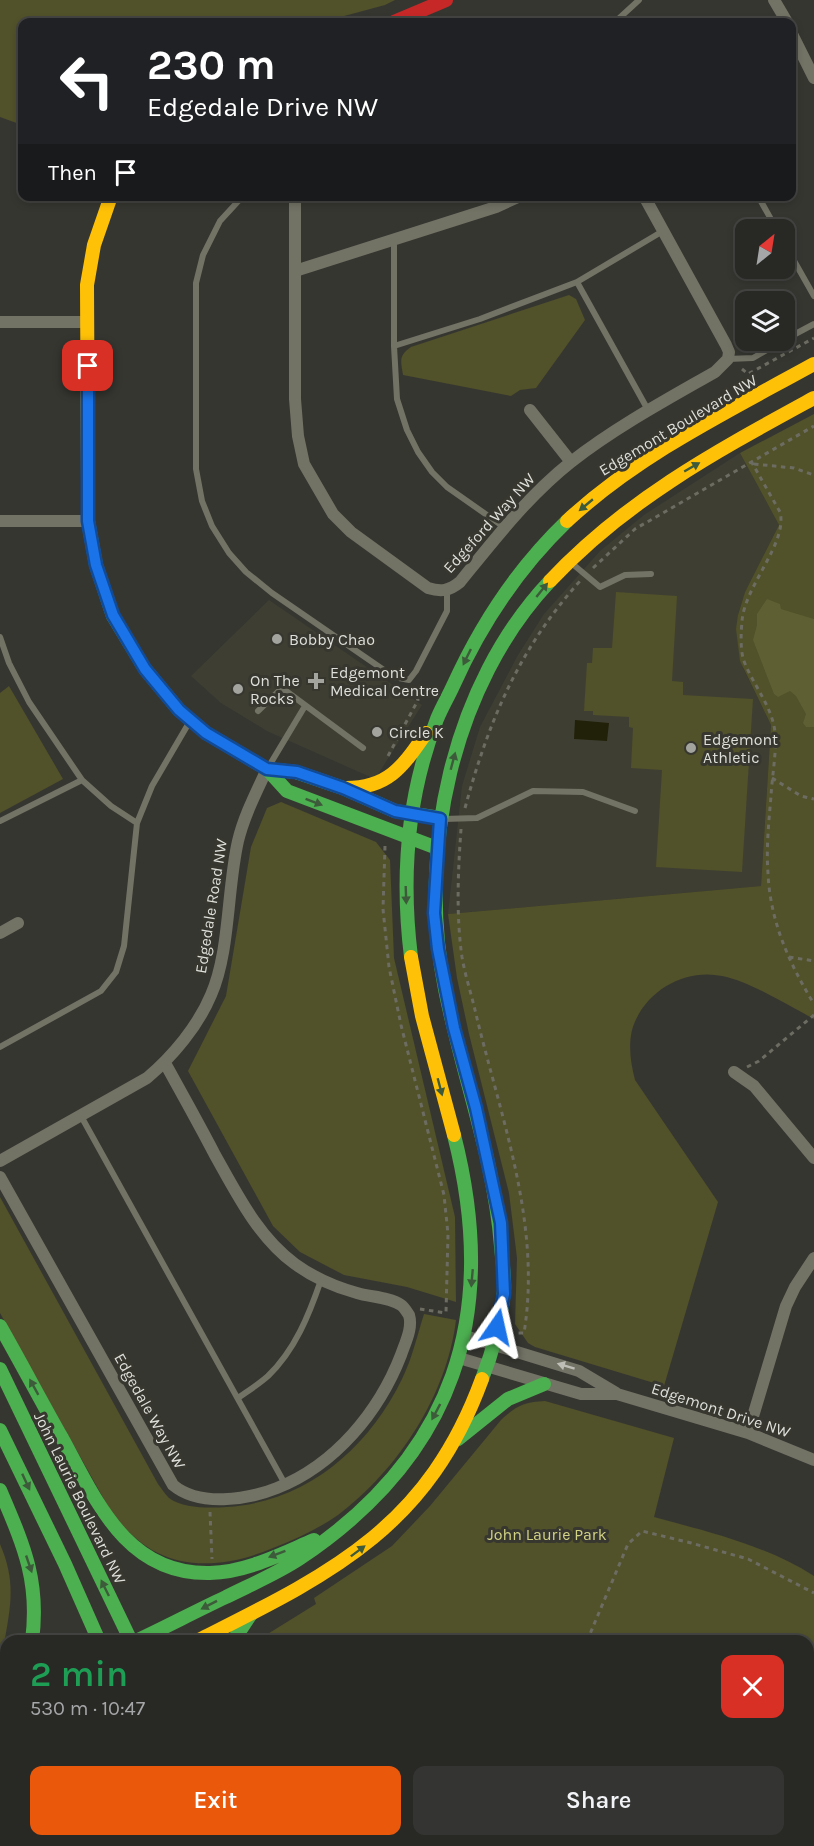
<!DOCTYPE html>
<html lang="en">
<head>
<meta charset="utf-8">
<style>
	body { margin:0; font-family:Karla,sans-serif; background:#343432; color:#f1f3f6; height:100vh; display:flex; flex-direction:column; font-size:22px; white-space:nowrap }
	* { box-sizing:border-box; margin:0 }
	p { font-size:20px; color:#a5a6a7 }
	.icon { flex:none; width:33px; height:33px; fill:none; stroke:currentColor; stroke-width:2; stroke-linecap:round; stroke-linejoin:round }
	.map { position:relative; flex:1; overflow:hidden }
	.side { position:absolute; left:0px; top:1635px; width:814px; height:212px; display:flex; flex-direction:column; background:#282825; border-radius:18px 18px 0 0; box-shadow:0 3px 9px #0003,0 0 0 2px #444442 }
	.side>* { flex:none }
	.top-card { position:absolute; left:18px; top:18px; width:778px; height:183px; border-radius:12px; box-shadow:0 3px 9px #0003,0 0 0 2px #444442; background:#202124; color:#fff; overflow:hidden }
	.needle { width:39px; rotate:30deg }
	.controls { position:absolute; left:735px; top:219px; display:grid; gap:12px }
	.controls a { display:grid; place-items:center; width:60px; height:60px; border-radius:12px; background:#282825; box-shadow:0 3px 9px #0003,0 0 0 2px #444442; font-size:30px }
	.pin { position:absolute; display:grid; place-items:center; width:51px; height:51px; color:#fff; margin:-26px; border-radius:12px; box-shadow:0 3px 9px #0006 }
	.me { position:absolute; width:66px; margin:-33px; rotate:11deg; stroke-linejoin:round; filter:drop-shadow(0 0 4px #0008) }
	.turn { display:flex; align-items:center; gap:21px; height:126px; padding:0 30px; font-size:27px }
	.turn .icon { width:78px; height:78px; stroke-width:2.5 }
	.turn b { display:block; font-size:42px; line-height:51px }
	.then { display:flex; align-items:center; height:57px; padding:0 30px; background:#0003; gap:12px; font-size:22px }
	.round { display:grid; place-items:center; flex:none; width:63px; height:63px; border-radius:12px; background:#343432 }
	.summary { display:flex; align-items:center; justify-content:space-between; height:102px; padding:0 30px }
	h1 { font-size:36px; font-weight:600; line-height:45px; color:#1e9e55 }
	.button { display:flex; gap:12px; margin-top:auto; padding:12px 30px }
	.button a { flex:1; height:69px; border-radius:12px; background:#ea580c; color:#fff; font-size:24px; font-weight:600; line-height:69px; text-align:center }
	.button a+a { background:#343432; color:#f1f3f6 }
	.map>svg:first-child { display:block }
	.built { fill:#3e3f32 }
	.green { fill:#51512a }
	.forest { fill:#5e5f32 }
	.water { fill:#212109 }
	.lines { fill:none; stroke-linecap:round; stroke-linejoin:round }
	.path { stroke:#6c6c62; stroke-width:3; stroke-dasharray:4.5 4.5; stroke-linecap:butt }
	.lane { stroke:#727265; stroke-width:6 }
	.street { stroke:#727265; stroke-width:12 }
	.fast { stroke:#4caf50; stroke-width:14 }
	.slow { stroke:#ffc107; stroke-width:14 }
	.jam { stroke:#c62828; stroke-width:14 }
	.oneway { fill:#3d5b3a }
	.oneway2 { fill:#bebeb7 }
	.route-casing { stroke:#114b97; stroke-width:15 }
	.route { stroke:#1a73e8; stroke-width:10 }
	.poi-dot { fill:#a4a49f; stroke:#373730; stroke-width:2 }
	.labels { text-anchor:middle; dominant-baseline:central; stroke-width:6; stroke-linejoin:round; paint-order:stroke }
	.street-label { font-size:16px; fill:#dfdfda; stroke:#373730 }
	.poi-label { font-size:16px; fill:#dfdfda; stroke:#373730; text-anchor:start }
	.park-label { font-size:16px; fill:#d1d283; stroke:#373730 }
</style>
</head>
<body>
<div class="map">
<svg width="814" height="1846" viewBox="0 0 814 1846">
	<rect width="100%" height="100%" fill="#363631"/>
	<!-- built -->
	<path class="built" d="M740 453 779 525 745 592 738 615 743 668 771 725 761 886 448 914 462 786 480 727 518 655 544 614 600 551 644 515Z
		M269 600 422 705 375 779 267 731 221 703 191 676Z"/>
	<!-- green -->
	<path class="green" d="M0 0H395L385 5 322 22H22V125L0 117Z
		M569 295 576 299 585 320 536 388 520 390 511 396 403 375C401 361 398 356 411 347Z
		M814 414V1019C789 1006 749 981 722 976 684 968 643 992 632 1030 628 1047 631 1064 635 1080L718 1202 664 1386 535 1347 528 1343 515 1324 517 1258 509 1193 469 1034 457 978 448 914 761 886 771 725 740 661 736 629 738 615 745 592 779 525 740 453Z
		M616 592 677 596 672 681 683 682V695L753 699 742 872 656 867 662 770 631 768 633 728 629 727V717L593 715V711H584L587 663H592L593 648H612Z
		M9 686 63 779 0 813V693Z
		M281 802 376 842 390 860 394 958 455 1217 456 1302 407 1287 344 1275 300 1252 273 1226 188 1071 226 996 251 847 267 808Z
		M0 1197 158 1484C161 1488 165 1494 169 1498 184 1509 210 1508 227 1507 306 1502 368 1449 402 1379 412 1359 417 1336 424 1314L456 1320C447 1395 398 1470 338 1515 318 1529 296 1539 273 1548 238 1563 194 1571 158 1553 141 1545 129 1532 115 1519L0 1313Z
		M545 1401 674 1438 654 1517C709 1532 765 1545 814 1576V1846H249L247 1841 808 1840V1641H262L266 1635 316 1604 314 1598 392 1546 430 1506 501 1420C516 1406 524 1402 545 1401Z
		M0 1544C16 1581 11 1605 4 1644L0 1649Z
		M83 1841H118L122 1846H87Z"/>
	<!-- forest -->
	<path class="forest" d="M767 599 780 604 781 609 814 619V727H806L803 723 806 714 796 696 790 691 778 697 774 694 753 640 757 625V614Z"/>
	<!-- water -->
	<path class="water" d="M575 720 609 723 607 741 574 739Z"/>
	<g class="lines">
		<!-- path -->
		<path class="path" d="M742 369 748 374 814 338
			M751 461 780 512C788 543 745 585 742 621 741 633 740 650 744 661 753 685 772 706 775 732 777 749 772 777 771 796 769 821 766 847 768 873 770 921 789 963 814 1004
			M754 464 794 468 814 475
			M593 568 635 529 814 426
			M388 756 418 700 412 687
			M772 778 801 796 814 799
			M465 808C489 720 519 649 580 581
			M461 829C458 871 456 916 462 957 465 975 471 993 475 1010 500 1116 542 1223 524 1333H518
			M385 846 383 909 389 967 401 1025 444 1195 448 1234 446 1313
			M789 957 814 961
			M747 1067 759 1061 814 1015
			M420 1309 446 1313
			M210 1512 212 1559
			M587 1641 628 1544 642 1531 691 1543 748 1559 814 1593
			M108 1840 111 1846
			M538 1846 539 1840"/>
		<!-- lane -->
		<path class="lane" d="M615 22 639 0
			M243 196 220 221 203 255 196 283V469L202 501 212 526 229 553 246 572 272 593 394 677 409 680 416 671 447 611V590
			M758 196 777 230
			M394 241V346L397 399 407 430 418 452 432 472 447 487 504 527
			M784 243 814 296
			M577 282 648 410
			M784 340 814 324
			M394 346 480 319 577 282 663 231
			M728 359 753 358 784 340
			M569 561 600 587 625 575 651 574
			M0 637 9 663 29 702 82 780 111 806 137 823 152 786 190 721
			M258 711 282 688 363 748
			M269 766 305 706
			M444 819 477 818 533 791 583 792 635 811
			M0 821 82 780
			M0 1047 101 991 116 972 124 946 137 823
			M81 1116 285 1484
			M238 1398C248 1391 259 1384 268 1376 295 1350 309 1315 321 1280"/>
		<!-- street -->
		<path class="street" d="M774 0 787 22
			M792 34 814 78
			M295 196V399L298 436 304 464 333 514 351 532 428 588C441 592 449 591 460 582 494 540 528 496 571 462 616 427 666 400 715 372L728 359 729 352 726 345 644 196
			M295 271 496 207 520 196
			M0 322H88
			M530 410 571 462
			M0 521H88
			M0 933 18 923
			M734 1072 754 1086 814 1158
			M0 1161 147 1078C173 1056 198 1026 211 995 230 952 227 889 238 841 244 816 256 793 267 769
			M0 1177 173 1485C199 1507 247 1500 277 1488 335 1465 379 1412 401 1355 405 1343 413 1328 409 1315 407 1312 404 1307 401 1305 389 1297 370 1297 357 1293 335 1287 313 1277 295 1264 258 1237 237 1194 215 1155 199 1124 182 1094 165 1063
			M465 1336 579 1371 616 1393
			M459 1358 581 1394H617L748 1433 814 1460
			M748 1433 786 1306 795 1287 814 1258"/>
		<!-- fast -->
		<path class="fast" d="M88 481V521L96 565 113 616 145 669 179 710 206 733 267 769 287 791 437 848
			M267 769 296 772 343 788 395 811 440 818
			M411 957C401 876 407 796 437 719 442 707 448 697 453 686 481 624 518 568 567 521
			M0 1326C21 1363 41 1401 62 1438 96 1500 126 1575 210 1573 247 1572 281 1554 314 1540
			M0 1369 131 1641
			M482 1379C493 1351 501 1321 504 1291 505 1276 502 1260 501 1246 494 1157 462 1075 445 989 417 851 452 685 550 581
			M0 1430 65 1564 99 1641
			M458 1439 508 1399 544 1384
			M0 1490C23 1544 40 1580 32 1641
			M136 1641C166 1627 196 1611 226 1597 250 1585 276 1574 299 1559 455 1455 500 1315 454 1135
			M233 1641 251 1614
			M0 1706 6 1703
			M0 1737 6 1734
			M183 1840 185 1846
			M218 1840 220 1846
			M237 1840 239 1846"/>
		<!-- slow -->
		<path class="slow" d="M88 481 87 285 94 245 111 196
			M567 521C639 454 729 411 814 364
			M550 581C627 499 717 451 814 398
			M346 788C389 788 403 766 426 733
			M411 957 422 1016 454 1135
			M197 1641C330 1574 427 1529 482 1379
			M0 1692 6 1685
			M160 1840 163 1846"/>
		<!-- jam -->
		<path class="jam" d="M394 22 446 0"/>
	</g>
	<!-- one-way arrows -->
	<defs><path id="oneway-solid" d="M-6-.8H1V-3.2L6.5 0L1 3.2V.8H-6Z" transform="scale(1.5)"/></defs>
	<g class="oneway">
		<use href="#oneway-solid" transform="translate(692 467) rotate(-30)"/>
		<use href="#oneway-solid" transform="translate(586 505) rotate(140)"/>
		<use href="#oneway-solid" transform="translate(542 590) rotate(-51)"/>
		<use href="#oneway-solid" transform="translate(467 657) rotate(116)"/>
		<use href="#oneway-solid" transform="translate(453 761) rotate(-75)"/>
		<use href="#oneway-solid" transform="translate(314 802) rotate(21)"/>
		<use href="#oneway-solid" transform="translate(406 895) rotate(88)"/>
		<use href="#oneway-solid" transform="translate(440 1087) rotate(75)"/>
		<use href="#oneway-solid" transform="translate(472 1278) rotate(95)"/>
		<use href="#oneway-solid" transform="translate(34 1387) rotate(-119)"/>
		<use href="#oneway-solid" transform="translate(436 1412) rotate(118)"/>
		<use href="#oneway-solid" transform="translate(26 1482) rotate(65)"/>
		<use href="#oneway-solid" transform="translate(358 1551) rotate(-37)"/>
		<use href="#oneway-solid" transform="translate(277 1554) rotate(159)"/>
		<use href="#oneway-solid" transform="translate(29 1564) rotate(71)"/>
		<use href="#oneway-solid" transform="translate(105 1588) rotate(-116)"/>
		<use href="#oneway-solid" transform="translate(209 1605) rotate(153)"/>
	</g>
	<use class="oneway2" href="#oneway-solid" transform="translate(566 1366) rotate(-163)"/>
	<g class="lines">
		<!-- route casing -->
		<g class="route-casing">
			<path id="route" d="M88 366V521L96 565 113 615 145 669 179 710 206 733 267 769 297 772 343 788 395 811 440 819 434 913 438 949 454 1028 476 1108 501 1223 504 1294 497 1327"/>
		</g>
		<!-- route -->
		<use href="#route" class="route"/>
	</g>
	<!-- markers -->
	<g class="poi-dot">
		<circle cx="277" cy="639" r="6"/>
		<path d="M313 672h6v6h6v6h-6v6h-6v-6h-6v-6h6z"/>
		<circle cx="238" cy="689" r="6"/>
		<circle cx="377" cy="732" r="6"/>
		<circle cx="691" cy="748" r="6"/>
	</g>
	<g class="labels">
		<!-- street labels -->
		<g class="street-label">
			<text transform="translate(678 425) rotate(-31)">Edgemont Boulevard NW</text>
			<text transform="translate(489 523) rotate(-48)">Edgeford Way NW</text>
			<text transform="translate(211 906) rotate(-81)">Edgedale Road NW</text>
			<text transform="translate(721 1410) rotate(18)">Edgemont Drive NW</text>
			<text transform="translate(150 1411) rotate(61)">Edgedale Way NW</text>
			<text transform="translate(80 1498) rotate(64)">John Laurie Boulevard NW</text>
		</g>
		<!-- poi labels -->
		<g class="poi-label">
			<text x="289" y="639">Bobby Chao</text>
			<text x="330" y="672">Edgemont<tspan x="330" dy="18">Medical Centre</tspan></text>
			<text x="250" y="680">On The<tspan x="250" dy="18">Rocks</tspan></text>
			<text x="389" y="732">Circle K</text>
			<text x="703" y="739">Edgemont<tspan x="703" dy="18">Athletic</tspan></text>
		</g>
		<!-- park labels -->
		<g class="park-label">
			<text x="547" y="1534">John Laurie Park</text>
		</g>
	</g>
</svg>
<div class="controls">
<a><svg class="needle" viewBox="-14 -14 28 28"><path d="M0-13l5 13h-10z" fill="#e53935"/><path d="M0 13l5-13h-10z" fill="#a5a6a7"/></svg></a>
<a><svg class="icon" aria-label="layers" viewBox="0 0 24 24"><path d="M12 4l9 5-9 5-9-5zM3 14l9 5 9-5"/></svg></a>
</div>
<div class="pin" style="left:88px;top:366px;background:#d93025"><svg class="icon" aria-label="arrive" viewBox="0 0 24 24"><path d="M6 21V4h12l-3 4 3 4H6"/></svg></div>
<svg class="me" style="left:497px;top:1327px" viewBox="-20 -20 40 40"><path d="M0-17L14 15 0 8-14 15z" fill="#1a73e8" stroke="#fff" stroke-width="4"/></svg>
<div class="top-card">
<div class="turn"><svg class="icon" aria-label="left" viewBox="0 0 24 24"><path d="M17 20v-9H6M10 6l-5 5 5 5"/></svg><div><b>230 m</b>Edgedale Drive NW</div></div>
<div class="then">Then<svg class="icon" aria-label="arrive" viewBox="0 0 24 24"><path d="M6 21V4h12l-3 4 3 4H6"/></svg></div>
</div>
<section class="side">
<div class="summary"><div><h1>2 min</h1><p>530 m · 10:47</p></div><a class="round" style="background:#d93025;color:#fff"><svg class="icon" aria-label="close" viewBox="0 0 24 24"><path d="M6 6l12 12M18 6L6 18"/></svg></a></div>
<div class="button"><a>Exit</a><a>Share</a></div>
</section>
</div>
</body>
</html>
